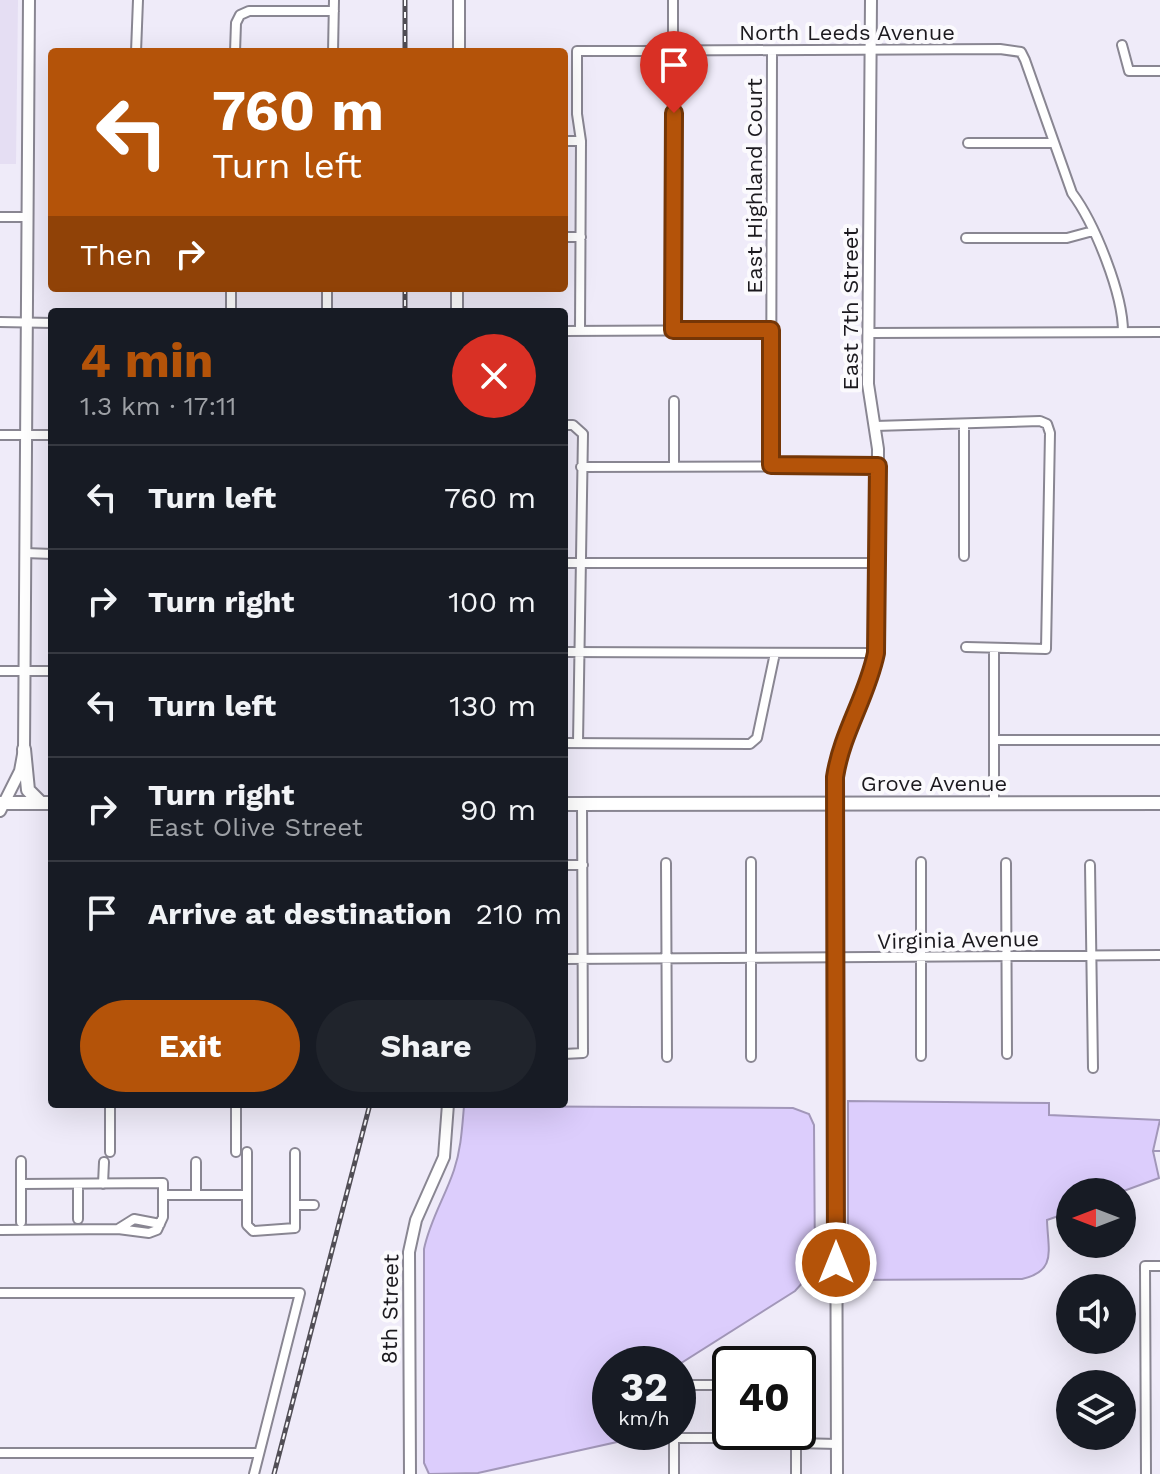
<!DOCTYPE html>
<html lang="en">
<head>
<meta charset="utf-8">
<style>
	body { margin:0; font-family:"Work Sans",sans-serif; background:#20242c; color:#f1f3f6; height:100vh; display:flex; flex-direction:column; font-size:30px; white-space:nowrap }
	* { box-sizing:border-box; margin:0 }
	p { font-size:26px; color:#9ea1a6 }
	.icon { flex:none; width:44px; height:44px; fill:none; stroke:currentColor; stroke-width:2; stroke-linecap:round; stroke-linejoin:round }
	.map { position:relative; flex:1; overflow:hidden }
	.drawer { position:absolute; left:48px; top:308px; width:520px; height:800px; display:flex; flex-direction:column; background:#171b24; border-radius:8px; box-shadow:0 8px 32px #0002 }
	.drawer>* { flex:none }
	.top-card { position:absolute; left:48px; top:48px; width:520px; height:244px; border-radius:8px; box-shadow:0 8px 32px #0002; background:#b45309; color:#fff; overflow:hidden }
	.needle { width:52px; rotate:270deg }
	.buttons { position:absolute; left:1056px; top:1178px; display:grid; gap:16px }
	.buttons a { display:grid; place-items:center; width:80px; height:80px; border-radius:50%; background:#171b24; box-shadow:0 8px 32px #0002; font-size:40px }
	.speed { position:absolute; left:592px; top:1346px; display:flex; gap:16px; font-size:40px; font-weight:700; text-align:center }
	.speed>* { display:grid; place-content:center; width:104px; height:104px; border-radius:50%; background:#171b24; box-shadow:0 8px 32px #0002; line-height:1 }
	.speed small { font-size:20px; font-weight:400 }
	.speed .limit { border:4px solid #111; border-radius:12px; background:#fff; color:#111 }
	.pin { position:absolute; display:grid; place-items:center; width:68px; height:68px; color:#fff; margin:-82px -34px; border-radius:50% 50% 50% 0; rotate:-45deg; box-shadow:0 0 8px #0007 }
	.pin .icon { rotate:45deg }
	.me { position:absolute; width:88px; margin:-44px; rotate:0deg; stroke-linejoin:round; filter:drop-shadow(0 0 6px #0008) }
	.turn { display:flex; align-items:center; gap:28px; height:168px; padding:0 32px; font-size:36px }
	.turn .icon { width:104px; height:104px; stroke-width:2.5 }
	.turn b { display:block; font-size:56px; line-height:68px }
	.then { display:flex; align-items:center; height:76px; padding:0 32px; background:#0003; gap:16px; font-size:30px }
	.round { display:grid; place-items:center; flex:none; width:84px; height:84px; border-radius:42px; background:#20242c }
	.head { display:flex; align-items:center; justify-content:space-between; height:136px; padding:0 32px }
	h1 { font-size:48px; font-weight:700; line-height:60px; color:#b45309 }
	.button { display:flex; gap:16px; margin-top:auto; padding:16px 32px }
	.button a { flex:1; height:92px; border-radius:48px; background:#b45309; color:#fff; font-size:32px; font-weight:700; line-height:92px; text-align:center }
	.button a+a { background:#20242c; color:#f1f3f6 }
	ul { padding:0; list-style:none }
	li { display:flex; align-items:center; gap:24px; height:104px; padding:0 32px; border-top:2px solid #363941 }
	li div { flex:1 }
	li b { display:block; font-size:30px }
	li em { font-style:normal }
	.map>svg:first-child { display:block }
	.built { fill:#e5def3 }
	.water { fill:#dccdfc; stroke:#a297b9; stroke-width:2 }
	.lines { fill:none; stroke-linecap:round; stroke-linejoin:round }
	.stream { stroke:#a297b9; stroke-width:2 }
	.minor-casing { stroke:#898692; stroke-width:12 }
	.tertiary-casing { stroke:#898692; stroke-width:14 }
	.secondary-casing { stroke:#898692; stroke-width:16 }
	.minor { stroke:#fff; stroke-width:8 }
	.tertiary { stroke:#fff; stroke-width:10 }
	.secondary { stroke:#fff; stroke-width:12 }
	.rail-casing { stroke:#514e56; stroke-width:5 }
	.rail { stroke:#fbfafd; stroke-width:2; stroke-dasharray:6; stroke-linecap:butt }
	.route-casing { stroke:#753606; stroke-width:20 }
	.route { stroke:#b45309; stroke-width:14 }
	.labels { text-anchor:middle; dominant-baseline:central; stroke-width:8; stroke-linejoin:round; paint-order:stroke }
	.street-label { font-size:22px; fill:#1b191e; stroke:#fbfafd }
</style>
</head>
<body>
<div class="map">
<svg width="1160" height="1474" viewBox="0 0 1160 1474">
	<rect width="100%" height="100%" fill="#efebf9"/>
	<!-- built -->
	<path class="built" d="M0 0H18L16 164H0Z"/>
	<!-- water -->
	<path class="water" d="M848 1101 1049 1103V1115L1160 1120 1153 1151 1159 1178 1121 1192H1070V1212L1047 1220C1048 1251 1057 1271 1022 1279L848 1280Z
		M464 1106 793 1108 809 1114 814 1125 815 1269 795 1291 678 1365 610 1364V1432H629L617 1442 478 1473 429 1474 424 1463V1249C430 1220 445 1197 454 1170 461 1149 462 1129 464 1106Z"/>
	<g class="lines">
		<!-- stream -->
		<path class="stream" d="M1153 1151H1160"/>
		<!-- minor casing -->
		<g class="minor-casing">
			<path id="minor" d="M673 0V330
				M1122 45 1129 71H1160
				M136 52 138 0
				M235 52 236 23 240 15 249 11H334
				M333 52 334 0
				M564 141H581
				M968 143H1054
				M0 217H27
				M564 237H581
				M966 238H1067L1093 231
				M231 312V288
				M327 312V288
				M0 322 52 323
				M580 330 581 141 577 114V51L1000 49 1021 52 1025 60 1072 193C1095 224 1123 294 1123 332
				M564 331 771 330
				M869 333 1160 332
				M674 401V466
				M964 424V556
				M564 425H573L583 434 578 743
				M875 426 1040 421 1047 424 1050 433 1046 649 966 647
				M0 435H52
				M771 465 772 51
				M581 467 878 466
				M25 553 52 554
				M564 563H877
				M994 649V804
				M564 652 876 653
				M0 671H52
				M994 740H1160
				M564 743 750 744 757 738 775 653
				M751 862V1057
				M921 862V1056
				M666 863 667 1057
				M1006 863 1007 1054
				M564 865H583
				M1090 865 1093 1068
				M564 959 1160 955
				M564 1054 583 1053 582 804
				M236 1104V1152
				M110 1152V1104
				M247 1152V1225L253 1231 295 1228V1153
				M21 1161V1222
				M78 1184V1219
				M103 1184 104 1162
				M163 1195H247
				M196 1195V1162
				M295 1205H314
				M118 1229 134 1219 160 1224
				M0 1230 118 1229 149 1233 157 1230 163 1217V1183L21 1184
				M0 1293H300L254 1474
				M678 1391 689 1385H730
				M674 1432V1474
				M796 1432V1474
				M674 1438H734L746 1432
				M796 1443 837 1444
				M0 1453H259
				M1146 1474 1145 1266H1160"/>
		</g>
		<!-- tertiary casing -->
		<g class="tertiary-casing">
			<path id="tertiary" d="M459 52V0
				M457 312V288
				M0 811 20 771 24 749 29 0
				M410 1474 409 1252 416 1220 444 1157 448 1104
				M837 1474 835 777 844 736 870 678 877 639 878 449 868 384 871 0"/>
		</g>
		<!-- secondary casing -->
		<g class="secondary-casing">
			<path id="secondary" d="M24 749 28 790 41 803
				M0 803H52
				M564 804 1160 803"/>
		</g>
		<!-- minor -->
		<use href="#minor" class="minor"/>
		<!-- tertiary -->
		<use href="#tertiary" class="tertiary"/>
		<!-- secondary -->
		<use href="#secondary" class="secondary"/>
		<!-- rail casing -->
		<g class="rail-casing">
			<path id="rail" d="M405 0V52
				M405 288V312
				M274 1474 370 1104"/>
		</g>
		<!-- rail -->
		<use href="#rail" class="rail"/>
	</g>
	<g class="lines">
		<!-- route casing -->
		<g class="route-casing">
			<path id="route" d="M674 113 673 330H771V465L878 466 876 653C867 697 842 732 835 777L836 1263"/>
		</g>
		<!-- route -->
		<use href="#route" class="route"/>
	</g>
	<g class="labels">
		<!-- street labels -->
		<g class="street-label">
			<text x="847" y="32">North Leeds Avenue</text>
			<text transform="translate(754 186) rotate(-90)">East Highland Court</text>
			<text transform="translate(850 309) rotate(-90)">East 7th Street</text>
			<text x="934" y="783">Grove Avenue</text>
			<text transform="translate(958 940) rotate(-1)">Virginia Avenue</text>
			<text transform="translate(390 1309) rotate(-89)">8th Street</text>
		</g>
	</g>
</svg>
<div class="buttons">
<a><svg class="needle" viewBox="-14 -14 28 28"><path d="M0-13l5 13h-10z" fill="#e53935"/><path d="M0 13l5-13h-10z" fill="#9ea1a6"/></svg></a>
<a><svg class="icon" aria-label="sound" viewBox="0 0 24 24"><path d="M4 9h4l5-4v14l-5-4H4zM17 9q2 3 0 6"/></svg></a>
<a><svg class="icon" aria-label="layers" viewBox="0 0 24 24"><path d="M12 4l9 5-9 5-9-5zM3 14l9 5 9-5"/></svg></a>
</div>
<div class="speed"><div>32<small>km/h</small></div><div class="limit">40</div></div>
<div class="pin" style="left:674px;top:113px;background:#d93025"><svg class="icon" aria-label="arrive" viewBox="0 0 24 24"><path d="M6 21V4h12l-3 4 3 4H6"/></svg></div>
<svg class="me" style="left:836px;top:1263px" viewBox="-20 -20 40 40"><circle r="17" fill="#b45309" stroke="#fff" stroke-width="3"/><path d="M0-11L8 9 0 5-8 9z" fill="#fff"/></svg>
<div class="top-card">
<div class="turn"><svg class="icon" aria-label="left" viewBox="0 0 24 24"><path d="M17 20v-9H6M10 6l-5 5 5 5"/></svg><div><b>760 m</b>Turn left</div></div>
<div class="then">Then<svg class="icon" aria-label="right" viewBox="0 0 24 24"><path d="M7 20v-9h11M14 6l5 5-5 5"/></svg></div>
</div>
<section class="drawer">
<div class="head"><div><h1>4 min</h1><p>1.3 km · 17:11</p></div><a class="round" style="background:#d93025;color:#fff"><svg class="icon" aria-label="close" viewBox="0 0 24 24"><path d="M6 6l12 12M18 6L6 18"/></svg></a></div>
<ul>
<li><svg class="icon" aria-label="left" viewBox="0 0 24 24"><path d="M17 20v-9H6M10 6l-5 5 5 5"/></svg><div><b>Turn left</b></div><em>760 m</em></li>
<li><svg class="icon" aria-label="right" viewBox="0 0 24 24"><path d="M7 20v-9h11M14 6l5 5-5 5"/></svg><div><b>Turn right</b></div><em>100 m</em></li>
<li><svg class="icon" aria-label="left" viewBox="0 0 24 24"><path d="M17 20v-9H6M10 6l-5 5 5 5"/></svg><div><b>Turn left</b></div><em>130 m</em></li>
<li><svg class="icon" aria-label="right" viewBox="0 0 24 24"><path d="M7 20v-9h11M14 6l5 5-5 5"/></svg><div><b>Turn right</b><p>East Olive Street</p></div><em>90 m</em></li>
<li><svg class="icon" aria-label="arrive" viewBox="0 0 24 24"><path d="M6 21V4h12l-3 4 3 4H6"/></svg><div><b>Arrive at destination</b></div><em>210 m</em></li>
</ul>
<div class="button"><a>Exit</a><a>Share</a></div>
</section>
</div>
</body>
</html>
